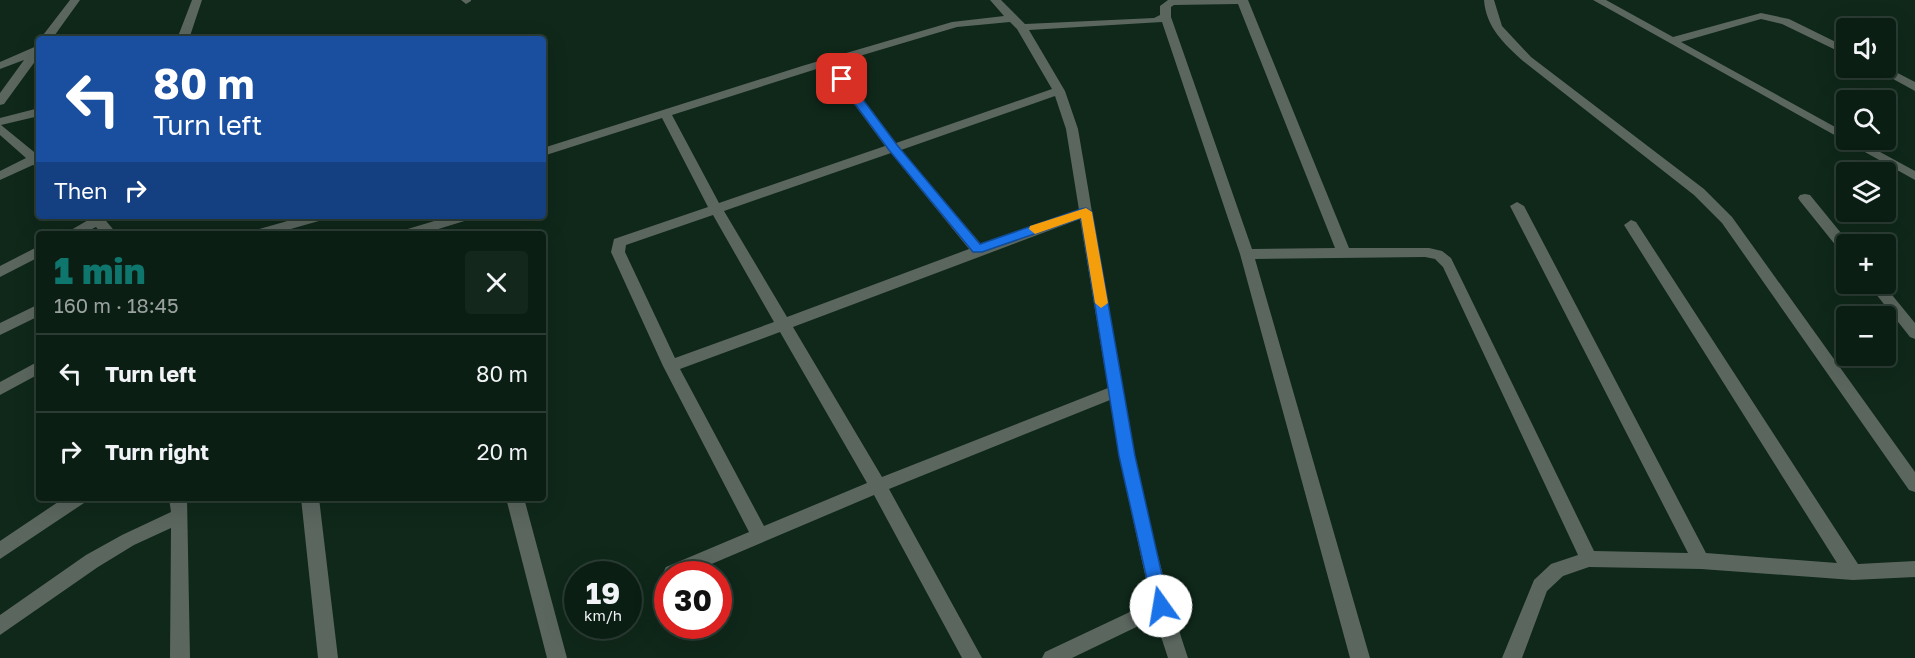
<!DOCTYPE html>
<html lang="en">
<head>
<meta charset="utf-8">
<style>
	body { margin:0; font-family:"Golos Text",sans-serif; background:#14271d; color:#f1f3f6; height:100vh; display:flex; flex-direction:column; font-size:22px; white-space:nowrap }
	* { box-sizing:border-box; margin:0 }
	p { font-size:20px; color:#9aa2a0 }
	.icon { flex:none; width:33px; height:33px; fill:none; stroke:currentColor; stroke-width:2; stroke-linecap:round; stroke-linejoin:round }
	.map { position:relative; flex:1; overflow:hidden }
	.sheet { position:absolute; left:36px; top:231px; width:510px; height:270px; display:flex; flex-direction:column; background:#0b1e14; border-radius:6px; box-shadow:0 6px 24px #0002,0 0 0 2px #2b3c34 }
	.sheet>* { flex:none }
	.top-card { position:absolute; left:36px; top:36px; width:510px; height:183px; border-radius:6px; box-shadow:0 6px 24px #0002,0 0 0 2px #2b3c34; background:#1a4fa0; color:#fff; overflow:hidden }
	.tools { position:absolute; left:1836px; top:18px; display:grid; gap:12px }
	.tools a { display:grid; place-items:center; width:60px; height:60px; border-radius:6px; background:#0b1e14; box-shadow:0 6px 24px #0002,0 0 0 2px #2b3c34; font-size:30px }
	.speed { position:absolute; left:564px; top:561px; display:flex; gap:12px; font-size:30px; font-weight:700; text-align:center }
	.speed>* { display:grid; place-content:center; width:78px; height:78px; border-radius:50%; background:#0b1e14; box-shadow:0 6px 24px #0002,0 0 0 2px #2b3c34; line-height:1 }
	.speed small { font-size:15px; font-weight:400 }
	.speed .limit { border:9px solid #d22; background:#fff; color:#111 }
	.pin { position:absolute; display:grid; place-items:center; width:51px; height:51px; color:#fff; margin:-26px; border-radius:12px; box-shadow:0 3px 9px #0006 }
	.me { position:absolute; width:66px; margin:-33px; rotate:347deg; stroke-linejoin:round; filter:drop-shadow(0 0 4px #0008) }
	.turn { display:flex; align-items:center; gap:21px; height:126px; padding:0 18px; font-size:27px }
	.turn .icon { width:78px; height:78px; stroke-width:2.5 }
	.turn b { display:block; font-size:42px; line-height:51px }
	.then { display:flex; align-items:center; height:57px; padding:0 18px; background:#0003; gap:12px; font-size:22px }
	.round { display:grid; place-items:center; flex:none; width:63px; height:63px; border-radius:6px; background:#14271d }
	.overview { display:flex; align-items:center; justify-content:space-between; height:102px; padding:0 18px }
	h1 { font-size:36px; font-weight:800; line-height:45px; color:#0f766e }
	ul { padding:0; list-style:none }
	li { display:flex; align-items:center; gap:18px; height:78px; padding:0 18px; border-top:2px solid #2b3c34 }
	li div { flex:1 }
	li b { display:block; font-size:22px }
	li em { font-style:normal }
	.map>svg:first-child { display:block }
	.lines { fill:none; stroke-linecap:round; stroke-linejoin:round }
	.minor { fill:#5b665f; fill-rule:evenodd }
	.route { fill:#1a73e8; stroke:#114b97; stroke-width:1.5 }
	.slow { fill:#f59e0b }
</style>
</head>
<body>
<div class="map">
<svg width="1915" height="658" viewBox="0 0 1915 658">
	<rect width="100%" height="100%" fill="#0f281a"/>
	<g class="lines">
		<!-- minor -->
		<path class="minor" d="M70 0H80L52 39H40Z
			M192 0H202L189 39H177Z
			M461 0H471V1L466 4Z
			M990 0H1001L1025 24 1154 18 1160 15V6L1168 0H1248L1349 248H1429L1442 251 1451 258 1594 551 1688 553 1510 206 1517 202 1524 206 1706 553 1837 563 1624 225 1631 220 1636 222 1858 564 1915 561V577L1853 580 1701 569 1589 567 1563 576 1547 591 1522 658H1502L1534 580 1551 564 1578 555 1443 267 1435 259 1425 257 1255 259 1370 658H1350L1240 254 1162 22 1029 30 1065 91 1078 129C1109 306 1131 488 1188 658H1168L1155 618 1072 658H1042L1045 652 1151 602 1119 456 1110 400 889 489 982 658H962L874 495 688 574H668V579H666L663 573 666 567 749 532 663 366 611 252 614 239 708 207 662 118 543 156V148L802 66 952 22 1004 16ZM1238 4 1335 248 1252 249 1171 17V7L1174 5ZM1010 22 1017 29 1052 89 896 143 836 63 957 27ZM826 66 885 146 719 203 672 115ZM1055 96 1066 129 1079 210 981 244 901 150ZM891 153 969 249 787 317 724 211ZM713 215 774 322 675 358 625 252 626 245ZM1080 219 1108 388 882 477 793 327ZM780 332 867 483 764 526 680 369Z
			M1484 0H1494L1502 26 1531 57 1704 189 1732 217 1915 472V492L1909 490 1722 223 1694 195 1523 61C1504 44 1486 27 1484 0Z
			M1593 0H1606L1673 37 1761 13 1789 19 1846 47V54L1842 53 1782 24 1761 19 1681 42 1846 133V140H1858L1915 171V180Z
			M39 45V56L4 104 0 105V93L24 60 0 69V62Z
			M1886 67 1915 82V91L1873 68Z
			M39 108V116L1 125 39 156V167L33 165 0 180V171L26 158 0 135V118Z
			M1805 194 1810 195 1850 244H1846V254L1841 252 1800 201 1798 198 1800 195Z
			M88 216H102L117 234H102L96 227 82 234H64L90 219Z
			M305 216H328L326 219 273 234H250L252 231Z
			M451 216H473L471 219 422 234H399L401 231Z
			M39 246V257L0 277V266Z
			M1868 284H1883L1915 323V339L1910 337Z
			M39 304V316L0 335V323Z
			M39 361V374L0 395V382Z
			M64 498H87L84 503 0 559V541Z
			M169 498H187L190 658H170L171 528 134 545 98 567 0 635V615L86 555 122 535 171 512Z
			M301 498H319L338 658H318Z
			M506 498H524L567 658H547Z"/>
	</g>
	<!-- route -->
	<path class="route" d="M842 76 846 77 897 145 980 244 1081 209 1086 208 1092 212 1135 456 1169 606 1167 612 1161 614 1155 612 1153 606 1119 456 1081 218 982 252H973L889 150 838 81 836 79Z"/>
	<!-- slow -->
	<path class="slow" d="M1086 208 1092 212 1108 303 1101 308 1095 303 1081 218 1035 234 1029 229 1030 226Z"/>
</svg>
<div class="tools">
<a><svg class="icon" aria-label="sound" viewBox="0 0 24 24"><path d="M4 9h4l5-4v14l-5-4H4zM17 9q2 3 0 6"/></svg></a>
<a><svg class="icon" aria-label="search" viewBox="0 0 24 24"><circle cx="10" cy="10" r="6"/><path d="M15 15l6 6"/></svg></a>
<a><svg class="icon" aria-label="layers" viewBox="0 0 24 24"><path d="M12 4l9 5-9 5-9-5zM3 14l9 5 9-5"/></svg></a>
<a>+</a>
<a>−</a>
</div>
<div class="speed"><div>19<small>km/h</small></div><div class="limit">30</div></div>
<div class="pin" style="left:842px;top:79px;background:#d93025"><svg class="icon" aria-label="arrive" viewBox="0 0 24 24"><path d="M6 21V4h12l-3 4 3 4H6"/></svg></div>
<svg class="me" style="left:1161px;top:606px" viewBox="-20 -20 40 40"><circle r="19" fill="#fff"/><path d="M0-13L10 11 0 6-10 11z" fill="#1a73e8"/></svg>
<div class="top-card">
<div class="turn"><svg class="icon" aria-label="left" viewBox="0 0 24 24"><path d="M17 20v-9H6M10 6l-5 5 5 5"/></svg><div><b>80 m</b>Turn left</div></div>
<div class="then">Then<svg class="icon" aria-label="right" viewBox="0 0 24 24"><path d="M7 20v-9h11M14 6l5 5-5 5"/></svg></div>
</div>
<section class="sheet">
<div class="overview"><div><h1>1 min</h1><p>160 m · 18:45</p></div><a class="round"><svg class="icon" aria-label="close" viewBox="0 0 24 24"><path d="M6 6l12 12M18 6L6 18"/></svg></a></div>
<ul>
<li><svg class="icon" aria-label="left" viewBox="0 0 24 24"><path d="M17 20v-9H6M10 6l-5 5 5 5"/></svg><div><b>Turn left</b></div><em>80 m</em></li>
<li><svg class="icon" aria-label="right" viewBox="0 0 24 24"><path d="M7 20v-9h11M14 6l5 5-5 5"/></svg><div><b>Turn right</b></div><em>20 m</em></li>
</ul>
</section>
</div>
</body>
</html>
